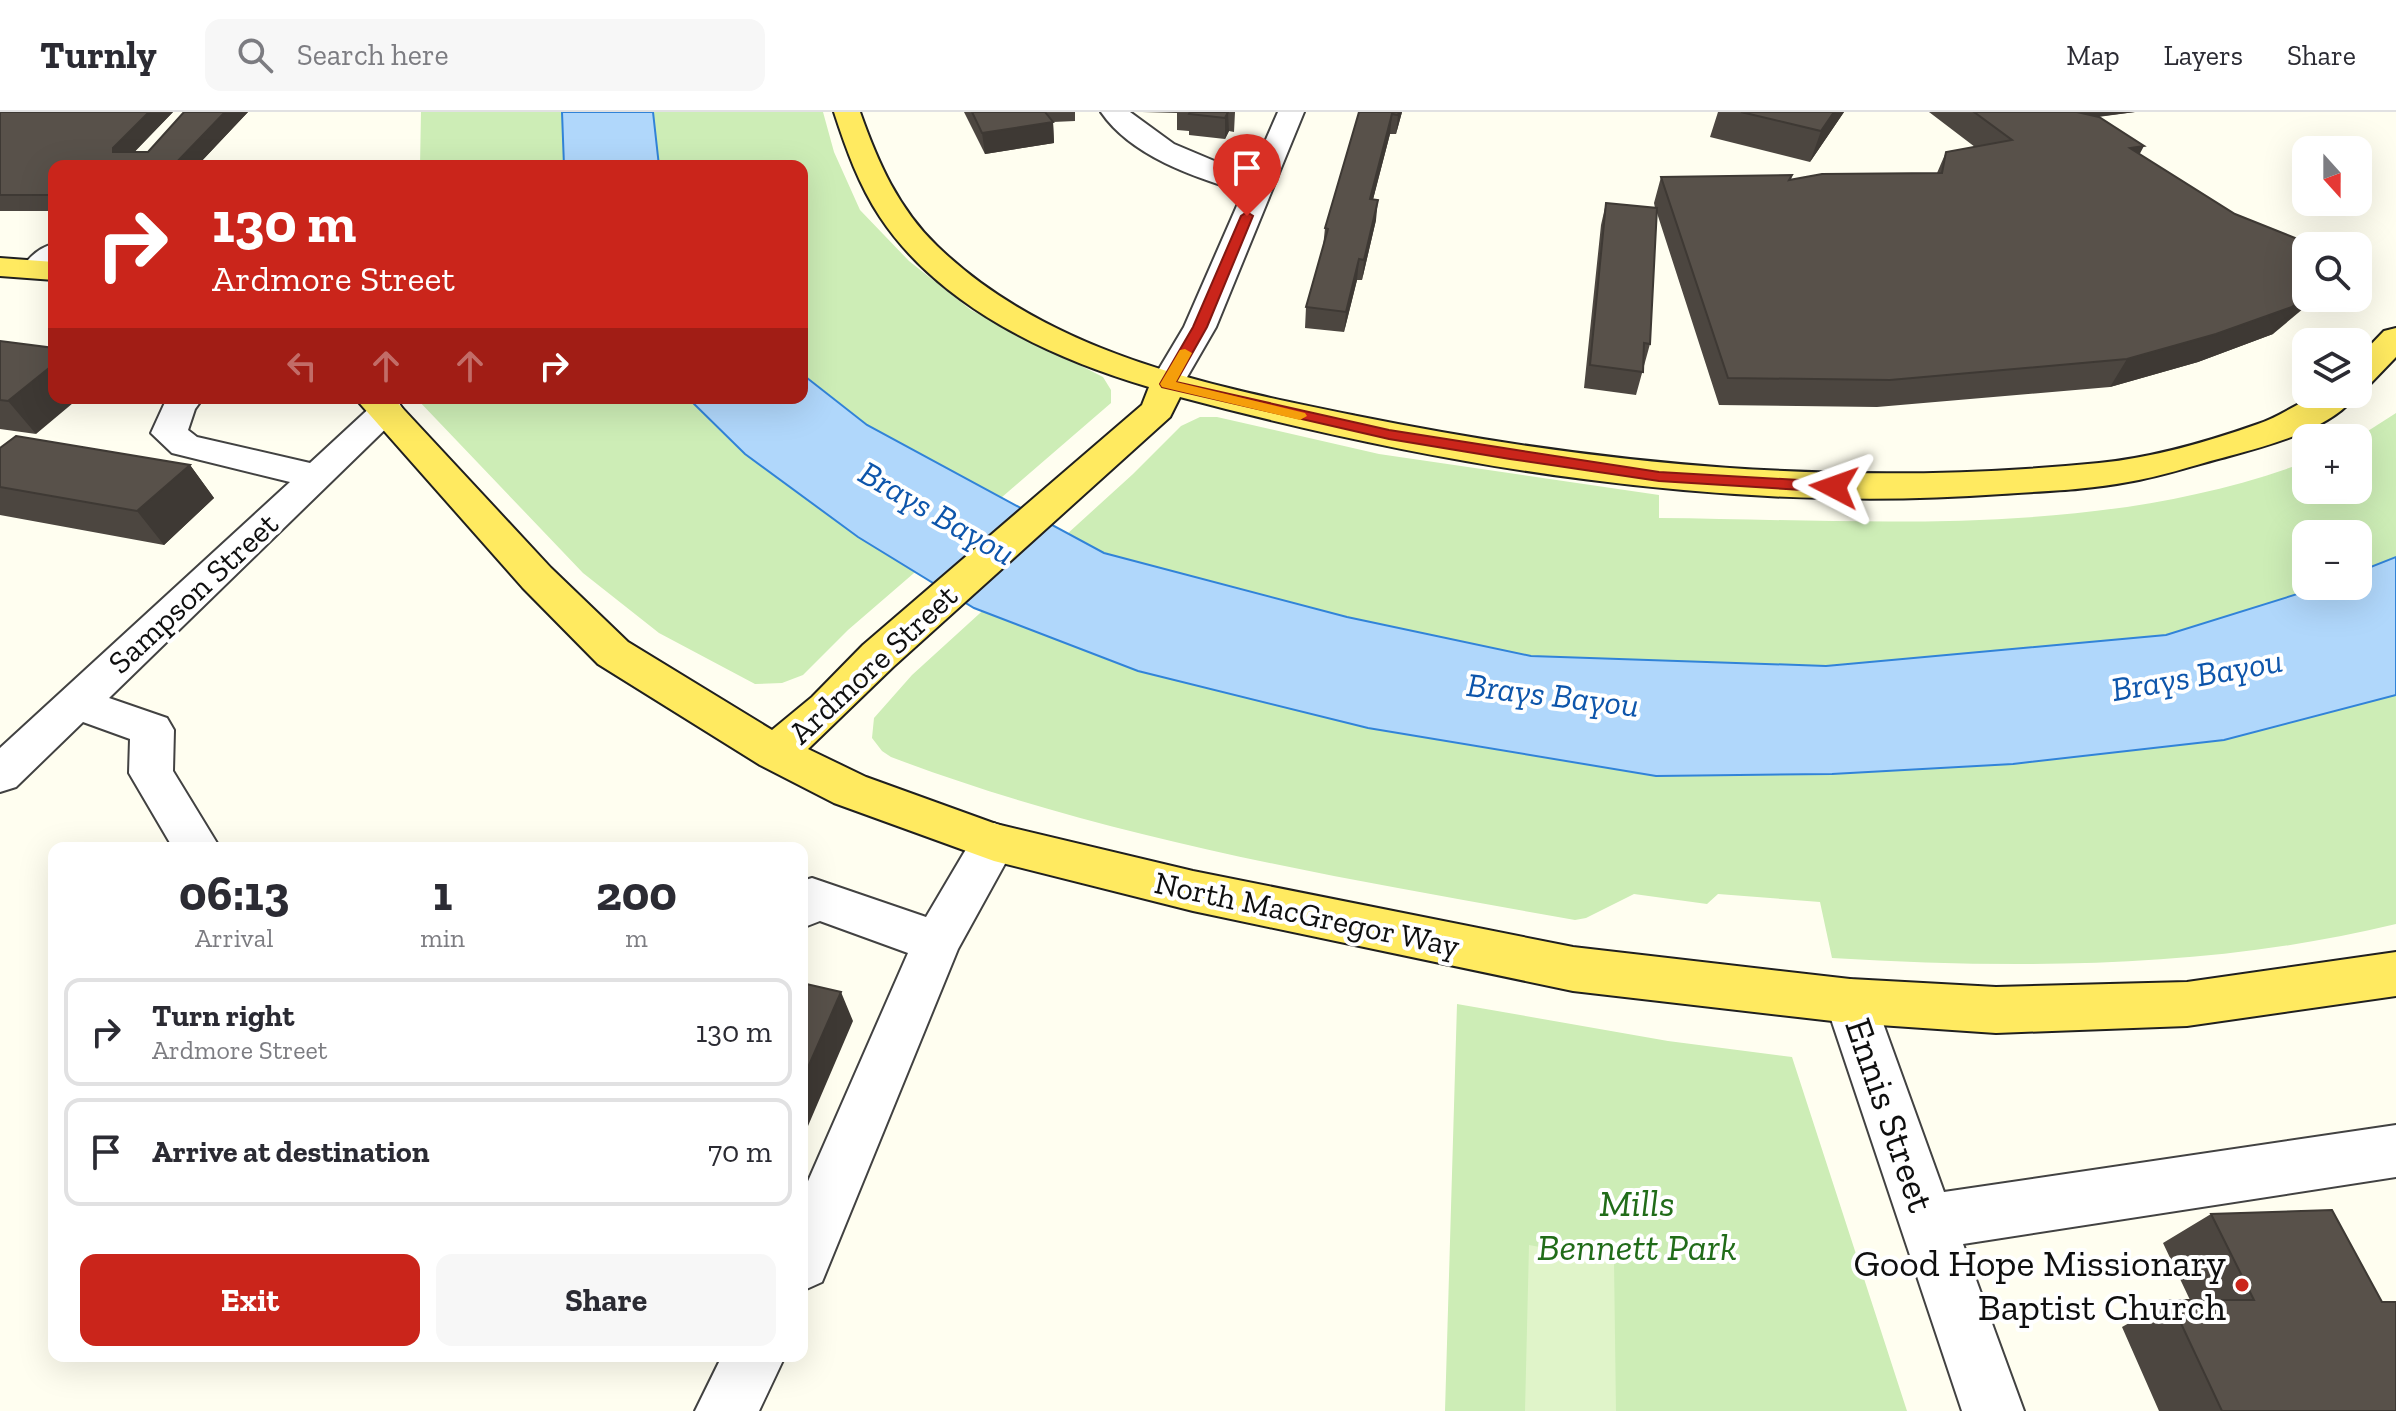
<!DOCTYPE html>
<html lang="en">
<head>
<meta charset="utf-8">
<style>
	body { margin:0; font-family:"Zilla Slab",serif; background:#f7f7f7; color:#2b2b33; height:100vh; display:flex; flex-direction:column; font-size:30px; white-space:nowrap }
	* { box-sizing:border-box; margin:0 }
	p { font-size:26px; color:#7c7c81 }
	.icon { flex:none; width:44px; height:44px; fill:none; stroke:currentColor; stroke-width:2; stroke-linecap:round; stroke-linejoin:round }
	.map { position:relative; flex:1; overflow:hidden }
	.side { position:absolute; left:48px; top:730px; width:760px; height:520px; display:flex; flex-direction:column; background:#fff; border-radius:16px; box-shadow:0 8px 32px #0002 }
	.side>* { flex:none }
	.banner { position:absolute; left:48px; top:48px; width:760px; height:244px; border-radius:16px; box-shadow:0 8px 32px #0002; background:#ca251b; color:#fff; overflow:hidden }
	.needle { width:52px; rotate:159deg }
	.controls { position:absolute; left:2292px; top:24px; display:grid; gap:16px }
	.controls a { display:grid; place-items:center; width:80px; height:80px; border-radius:16px; background:#fff; box-shadow:0 8px 32px #0002; font-size:40px }
	.pin { position:absolute; display:grid; place-items:center; width:68px; height:68px; color:#fff; margin:-82px -34px; border-radius:50% 50% 50% 0; rotate:-45deg; box-shadow:0 0 8px #0007 }
	.pin .icon { rotate:45deg }
	.me { position:absolute; width:88px; margin:-44px; rotate:274deg; stroke-linejoin:round; filter:drop-shadow(0 0 6px #0008) }
	.turn { display:flex; align-items:center; gap:28px; height:168px; padding:0 32px; font-size:36px }
	.turn .icon { width:104px; height:104px; stroke-width:2.5 }
	.turn b { display:block; font-size:56px; line-height:68px }
	.lanes { display:flex; align-items:center; height:76px; padding:0 32px; background:#0003; justify-content:center; gap:40px; direction:ltr }
	.lanes .off { opacity:.35 }
	.eta { display:flex; justify-content:space-evenly; align-items:center; height:136px; text-align:center }
	.eta b { font-size:48px; font-weight:700; line-height:56px }
	.cta { display:flex; gap:16px; margin-top:auto; padding:16px 32px }
	.cta a { flex:1; height:92px; border-radius:16px; background:#ca251b; color:#fff; font-size:32px; font-weight:700; line-height:92px; text-align:center }
	.cta a+a { background:#f7f7f7; color:#2b2b33 }
	ul { padding:0; list-style:none }
	li { display:flex; align-items:center; gap:24px; height:108px; margin:0 16px 12px; padding:0 16px; border:4px solid #e1e1e2; border-radius:16px }
	li div { flex:1 }
	li b { display:block; font-size:30px }
	li em { font-style:normal }
	header { display:flex; align-items:center; gap:48px; box-sizing:border-box; height:112px; padding:0 40px; background:#fff; border-bottom:2px solid #e1e1e2 }
	header strong { font-size:38px }
	nav { display:flex; gap:44px; margin-inline-start:auto; font-size:28px }
	.search { width:560px; height:72px; background:#f7f7f7; display:flex; align-items:center; gap:20px; box-sizing:border-box; padding:0 28px; border-radius:16px; color:#7c7c81; font-size:30px }
	.map>svg:first-child { display:block }
	.green { fill:#cdedb6; fill-rule:evenodd }
	.pitch { fill:#e0f4c9 }
	.water { fill:#b0d7fb; stroke:#3183d8; stroke-width:2 }
	.lines { fill:none; stroke-linecap:round; stroke-linejoin:round }
	.minor-casing { stroke:#424242; stroke-width:4 }
	.major-casing { stroke:#202020; stroke-width:4 }
	.minor { fill:#fff; fill-rule:evenodd }
	.major { fill:#ffea60; fill-rule:evenodd }
	.wall { fill:#4c4640 }
	.shaded-wall { fill:#3e3934 }
	.building { fill:#58514a; stroke:#3e3934; stroke-width:2 }
	.route { fill:#ca251b; stroke:#831812; stroke-width:2 }
	.slow { fill:#f59e0b }
	.poi-dot { fill:#ca251b; stroke:#fff; stroke-width:3 }
	.labels { text-anchor:middle; dominant-baseline:central; stroke-width:8; stroke-linejoin:round; paint-order:stroke }
	.street-label { font-size:32px; fill:#0f0f0f; stroke:#fff }
	.water-label { font-size:34px; font-style:italic; fill:#0d55ab; stroke:#fff }
	.near-street-label { font-size:38px; fill:#0f0f0f; stroke:#fff }
	.near-park-label { font-size:38px; font-style:italic; fill:#216c19; stroke:#fff }
	.near-poi-label { font-size:38px; fill:#0f0f0f; stroke:#fff; text-anchor:end }
</style>
</head>
<body>
<header>
<strong>Turnly</strong>
<div class="search"><svg class="icon" aria-label="search" viewBox="0 0 24 24"><circle cx="10" cy="10" r="6"/><path d="M15 15l6 6"/></svg>Search here</div>
<nav><a>Map</a><a>Layers</a><a>Share</a></nav>
</header>
<div class="map">
<svg width="2396" height="1299" viewBox="0 0 2396 1299">
	<rect width="100%" height="100%" fill="#fffef0"/>
	<!-- green -->
	<path class="green" d="M421 0H823L834 40 860 98 909 149 971 198 1103 265 1111 278V291L848 518 803 563 782 571 755 572 659 521 583 461 416 286H802V54H420Z
		M2396 301V812C2211 857 2021 857 1832 846L1820 790 1718 782 1707 792 1634 782 1586 806 1575 808C1345 767 1110 728 891 645L882 639 872 626 874 606 912 563 1133 362 1181 314 1200 305H1217L1379 342 1659 383V406C1876 408 2098 427 2306 350V378H2358L2357 326ZM2306 422H2358V474H2306Z
		M1457 892 1668 929 1792 945 1907 1299H1445Z"/>
	<!-- pitch -->
	<path class="pitch" d="M1529 1133 1614 1149 1616 1299H1525Z"/>
	<!-- water -->
	<path class="water" d="M562 0H653L659 54H564Z
		M802 262 867 313 1104 441 1347 505 1531 544 1826 554 2166 523 2323 474H2358V460L2396 445V583L2224 628 2013 652 1832 662 1656 664 1368 616 1138 559 974 496 858 425 745 342 688 286H802Z"/>
	<g class="lines">
		<!-- minor casing -->
		<g class="minor-casing">
			<path id="minor" d="M1101 0H1130L1174 32 1250 64 1278 0H1304L1216 215 1179 279 1167 282 1155 279 1150 272 1184 215 1243 80C1194 65 1131 44 1101 0Z
				M54 132V157C44 166 37 167 25 164L21 157C29 145 40 135 54 132Z
				M167 286H203L195 297 188 318 197 325 310 351 375 291 387 288 399 291 404 299 109 586 167 606 174 618 173 659 220 736H173L129 661 130 627 83 610 16 675 0 680V636L290 370 172 341 151 321Z
				M994 711 1010 717 1017 730 958 837 822 1170 802 1179V1083L908 841 820 809 802 816V769L812 766 926 805 978 717Z
				M1850 867 1868 873 1875 889 1944 1080 2396 1013V1065L1963 1132 2024 1299H1962L1825 889 1832 873Z
				M722 1244H785L759 1299H695Z"/>
		</g>
		<!-- major casing -->
		<g class="major-casing">
			<path id="major" d="M834 0H860C878 51 898 96 937 134 1049 242 1209 274 1357 304 1604 354 1846 376 2099 351 2152 346 2207 330 2258 312 2279 305 2296 292 2317 283 2327 279 2345 282 2357 282 2332 318 2263 335 2222 346 2191 354 2160 365 2128 370 2087 378 2044 379 2002 382 1726 402 1446 356 1180 285L1170 305 893 555 808 637 866 665 996 712 1193 759 1573 835 1850 867 1996 875 2187 870 2396 840V884L2187 914 1996 921 1850 911 1573 879 1193 799 994 749 834 691 760 653 598 552 523 476 355 286H393L551 456 628 530 772 618 812 585 863 533 1142 293 1149 275C1050 246 939 194 880 105 859 73 846 37 834 0Z
				M0 146 54 150V168L0 164Z
				M2396 216V245L2370 272 2358 275V246L2384 219Z"/>
		</g>
		<!-- minor -->
		<use href="#minor" class="minor"/>
		<!-- major -->
		<use href="#major" class="major"/>
	</g>
	<!-- wall -->
	<path class="wall" d="M0 0H173L134 40H148L184 0H248L197 54H54V99H0Z
		M964 0H1075V9L1053 10 1054 31 985 42Z
		M1142 0H1235L1234 20 1229 19 1225 27 1189 23V19L1177 18V1Z
		M1359 0H1402L1396 22H1390L1373 87 1376 108 1362 168H1357L1344 220 1305 216 1306 195 1323 135 1325 116Z
		M1718 0H1844L1810 50 1710 25Z
		M1929 0H2135L2098 5 2139 42 2273 222 2198 250 2110 275 1877 295 1719 293 1657 101 1650 232 1636 283 1584 276 1601 113 1606 91 1655 96 1654 91 1661 65 1792 63 1791 68 1937 61 1946 40 1975 35Z
		M0 229 36 322 0 317Z
		M0 336 190 353 214 386 164 433 0 403Z
		M2211 1102 2382 1190 2396 1299H2159L2122 1215 2170 1188H2190L2163 1131Z"/>
	<!-- shaded-wall -->
	<path class="shaded-wall" d="M149 0H173L123 52 113 40V36Z
		M225 0H248L197 54H173Z
		M1228 0 1229 19 1225 27V6Z
		M1399 0H1402L1396 22 1398 3Z
		M1834 0H1844L1810 50 1821 19Z
		M2029 0H2135L2022 14Z
		M1392 2 1390 22 1368 107 1370 87Z
		M1053 10 1054 31 985 42 982 21Z
		M2144 34 2130 60V36Z
		M1378 88 1376 108 1362 168 1364 148Z
		M1359 147 1357 168 1344 220 1346 200Z
		M2306 183V186H2316L2273 222 2198 250 2110 275 2127 247Z
		M54 252V286H79L36 322 8 289Z
		M190 353 214 386 164 433 137 399Z
		M841 880 853 909 802 1028V969Z"/>
	<!-- building -->
	<path class="building" d="M0 0H149L113 36V40H148L184 0H225L173 54H54V83H0Z
		M972 0H1045L1053 10 982 21Z
		M1190 0H1228L1225 6 1189 2Z
		M1359 0H1399L1398 3 1392 2 1370 87 1378 88 1364 148 1359 147 1346 200 1306 195 1328 117 1325 116Z
		M1741 0H1834L1821 19Z
		M1974 0H2077L2099 5 2144 34 2130 36 2235 102 2315 134H2306V183L2292 195 2216 222 2127 247 1890 268 1728 266 1661 65 1792 63 1789 68 1822 62 1942 61 1946 40 2012 28Z
		M1606 91 1657 96 1650 232 1644 231 1643 260 1590 253Z
		M0 229 54 236V252L8 289 0 288Z
		M16 324 190 353 137 399 0 375V336Z
		M802 871 841 880 802 969Z
		M2332 1098 2382 1190H2396V1299H2222L2170 1188H2254L2211 1102Z"/>
	<!-- route -->
	<path class="route" d="M1247 100 1253 104 1207 215 1176 270 1389 318 1510 337 1659 360 1834 370 1841 375 1834 380 1659 369 1510 347 1389 327 1162 275 1160 272 1193 215 1241 104Z"/>
	<!-- slow -->
	<path class="slow" d="M1185 237 1192 241 1176 270 1305 301 1307 304 1300 308 1162 275 1160 272 1180 238Z"/>
	<!-- markers -->
	<circle class="poi-dot" cx="2242" cy="1173" r="8"/>
	<g class="labels">
		<!-- street labels -->
		<g class="street-label">
			<text transform="translate(193 481) rotate(-43)">Sampson Street</text>
			<text transform="translate(873 552) rotate(-43)">Ardmore Street</text>
			<text transform="translate(1307 802) rotate(12)">North MacGregor Way</text>
		</g>
		<!-- water labels -->
		<g class="water-label">
			<text transform="translate(937 401) rotate(30)">Brays Bayou</text>
			<text transform="translate(2197 563) rotate(-10)">Brays Bayou</text>
			<text transform="translate(1553 583) rotate(7)">Brays Bayou</text>
		</g>
		<!-- near-street labels -->
		<g class="near-street-label">
			<text transform="translate(1890 1003) rotate(71)">Ennis Street</text>
		</g>
		<!-- near-park labels -->
		<g class="near-park-label">
			<text x="1637" y="1091">Mills<tspan x="1637" dy="44">Bennett Park</tspan></text>
		</g>
		<!-- near-poi labels -->
		<g class="near-poi-label">
			<text x="2226" y="1151">Good Hope Missionary<tspan x="2226" dy="44">Baptist Church</tspan></text>
		</g>
	</g>
</svg>
<div class="controls">
<a><svg class="needle" viewBox="-14 -14 28 28"><path d="M0-13l5 13h-10z" fill="#e53935"/><path d="M0 13l5-13h-10z" fill="#7c7c81"/></svg></a>
<a><svg class="icon" aria-label="search" viewBox="0 0 24 24"><circle cx="10" cy="10" r="6"/><path d="M15 15l6 6"/></svg></a>
<a><svg class="icon" aria-label="layers" viewBox="0 0 24 24"><path d="M12 4l9 5-9 5-9-5zM3 14l9 5 9-5"/></svg></a>
<a>+</a>
<a>−</a>
</div>
<div class="pin" style="left:1247px;top:104px;background:#d93025"><svg class="icon" aria-label="arrive" viewBox="0 0 24 24"><path d="M6 21V4h12l-3 4 3 4H6"/></svg></div>
<svg class="me" style="left:1834px;top:375px" viewBox="-20 -20 40 40"><path d="M0-17L14 15 0 8-14 15z" fill="#ca251b" stroke="#fff" stroke-width="4"/></svg>
<div class="banner">
<div class="turn"><svg class="icon" aria-label="right" viewBox="0 0 24 24"><path d="M7 20v-9h11M14 6l5 5-5 5"/></svg><div><b>130 m</b>Ardmore Street</div></div>
<div class="lanes"><svg class="icon off" aria-label="left" viewBox="0 0 24 24"><path d="M17 20v-9H6M10 6l-5 5 5 5"/></svg><svg class="icon off" aria-label="ahead" viewBox="0 0 24 24"><path d="M12 20V5M6 11l6-6 6 6"/></svg><svg class="icon off" aria-label="ahead" viewBox="0 0 24 24"><path d="M12 20V5M6 11l6-6 6 6"/></svg><svg class="icon" aria-label="right" viewBox="0 0 24 24"><path d="M7 20v-9h11M14 6l5 5-5 5"/></svg></div>
</div>
<section class="side">
<div class="eta">
<div><b>06:13</b><p>Arrival</p></div>
<div><b>1</b><p>min</p></div>
<div><b>200</b><p>m</p></div>
</div>
<ul>
<li><svg class="icon" aria-label="right" viewBox="0 0 24 24"><path d="M7 20v-9h11M14 6l5 5-5 5"/></svg><div><b>Turn right</b><p>Ardmore Street</p></div><em>130 m</em></li>
<li><svg class="icon" aria-label="arrive" viewBox="0 0 24 24"><path d="M6 21V4h12l-3 4 3 4H6"/></svg><div><b>Arrive at destination</b></div><em>70 m</em></li>
</ul>
<div class="cta"><a>Exit</a><a>Share</a></div>
</section>
</div>
</body>
</html>
